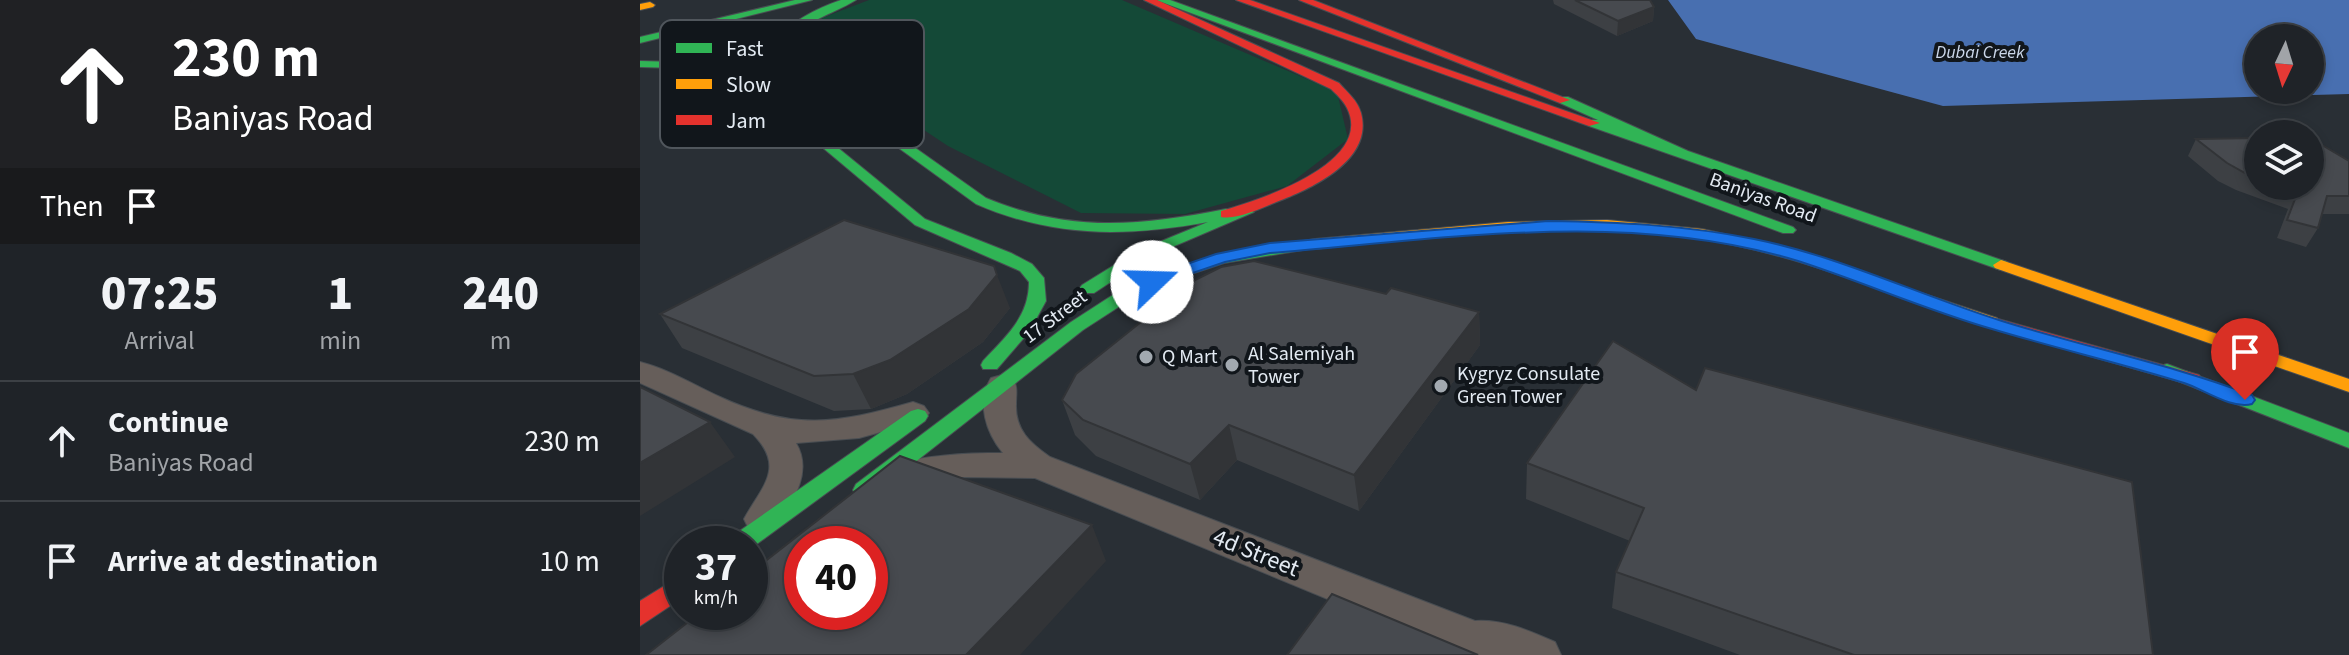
<!DOCTYPE html>
<html lang="en">
<head>
<meta charset="utf-8">
<style>
	body { margin:0; font-family:"Source Sans 3",sans-serif; background:#2c2f34; color:#f1f3f6; height:100vh; display:flex; flex-direction:column; font-size:30px; white-space:nowrap }
	* { box-sizing:border-box; margin:0 }
	p { font-size:26px; color:#a1a4a8 }
	.icon { flex:none; width:44px; height:44px; fill:none; stroke:currentColor; stroke-width:2; stroke-linecap:round; stroke-linejoin:round }
	.map { position:relative; flex:1; overflow:hidden }
	.details { display:flex; flex-direction:column; background:#1f2328; width:640px }
	.details>* { flex:none }
	.top-card { background:#202124; color:#fff; overflow:hidden }
	.needle { width:52px; rotate:184deg }
	.fabs { position:absolute; left:1604px; top:24px; display:grid; gap:16px }
	.fabs a { display:grid; place-items:center; width:80px; height:80px; border-radius:50%; background:#1f2328; box-shadow:0 4px 12px #0003,0 0 0 2px #3c4045; font-size:40px }
	.speed { position:absolute; left:24px; top:526px; display:flex; gap:16px; font-size:40px; font-weight:700; text-align:center }
	.speed>* { display:grid; place-content:center; width:104px; height:104px; border-radius:50%; background:#1f2328; box-shadow:0 4px 12px #0003,0 0 0 2px #3c4045; line-height:1 }
	.speed small { font-size:20px; font-weight:400 }
	.speed .limit { border:12px solid #d22; background:#fff; color:#111 }
	.pin { position:absolute; display:grid; place-items:center; width:68px; height:68px; color:#fff; margin:-82px -34px; border-radius:50% 50% 50% 0; rotate:-45deg; box-shadow:0 0 8px #0007 }
	.pin .icon { rotate:45deg }
	.me { position:absolute; width:88px; margin:-44px; rotate:69deg; stroke-linejoin:round; filter:drop-shadow(0 0 6px #0008) }
	.turn { display:flex; align-items:center; gap:28px; height:168px; padding:0 40px; font-size:36px }
	.turn .icon { width:104px; height:104px; stroke-width:2.5 }
	.turn b { display:block; font-size:56px; line-height:68px }
	.then { display:flex; align-items:center; height:76px; padding:0 40px; background:#0003; gap:16px; font-size:30px }
	.eta { display:flex; justify-content:space-evenly; align-items:center; height:136px; text-align:center }
	.eta b { font-size:48px; font-weight:800; line-height:56px }
	ul { padding:0; list-style:none }
	li { display:flex; align-items:center; gap:24px; height:120px; padding:0 40px; border-top:2px solid #3c4045 }
	li div { flex:1 }
	li b { display:block; font-size:30px }
	li em { font-style:normal }
	main { display:flex; flex:1; min-height:0 }
	.map>svg:first-child { display:block }
	.green { fill:#144937 }
	.water { fill:#486fb0; fill-rule:evenodd }
	.lines { fill:none; stroke-linecap:round; stroke-linejoin:round }
	.street-casing { stroke:#484d52; stroke-width:2 }
	.fast-casing { stroke:#484d52; stroke-width:2 }
	.slow-casing { stroke:#484d52; stroke-width:2 }
	.jam-casing { stroke:#484d52; stroke-width:2 }
	.street { fill:#665e5a; fill-rule:evenodd }
	.fast { fill:#30b455; fill-rule:evenodd }
	.slow { fill:#ff9f0a; fill-rule:evenodd }
	.jam { fill:#e5322d; fill-rule:evenodd }
	.wall { fill:#3d4044 }
	.shaded-wall { fill:#323437 }
	.building { fill:#474a4f; stroke:#323437; stroke-width:2; fill-rule:evenodd }
	.route { fill:#1a73e8; stroke:#114b97; stroke-width:2 }
	.poi-dot { fill:#a2a9b0; stroke:#11161b; stroke-width:3 }
	.labels { text-anchor:middle; dominant-baseline:central; stroke-width:8; stroke-linejoin:round; paint-order:stroke }
	.far-water-label { font-size:18px; font-style:italic; fill:#ccd8eb; stroke:#11161b }
	.street-label { font-size:20px; fill:#e3eaf2; stroke:#11161b }
	.poi-label { font-size:20px; fill:#e3eaf2; stroke:#11161b; text-anchor:start }
	.near-street-label { font-size:24px; fill:#e3eaf2; stroke:#11161b }
	.key { fill:#11161b; stroke:#50565c; stroke-width:2 }
	.key-label { font-size:22px; fill:#e3eaf2 }
</style>
</head>
<body>
<main>
<section class="details">
<div class="top-card">
<div class="turn"><svg class="icon" aria-label="ahead" viewBox="0 0 24 24"><path d="M12 20V5M6 11l6-6 6 6"/></svg><div><b>230 m</b>Baniyas Road</div></div>
<div class="then">Then<svg class="icon" aria-label="arrive" viewBox="0 0 24 24"><path d="M6 21V4h12l-3 4 3 4H6"/></svg></div>
</div>
<div class="eta">
<div><b>07:25</b><p>Arrival</p></div>
<div><b>1</b><p>min</p></div>
<div><b>240</b><p>m</p></div>
</div>
<ul>
<li><svg class="icon" aria-label="ahead" viewBox="0 0 24 24"><path d="M12 20V5M6 11l6-6 6 6"/></svg><div><b>Continue</b><p>Baniyas Road</p></div><em>230 m</em></li>
<li><svg class="icon" aria-label="arrive" viewBox="0 0 24 24"><path d="M6 21V4h12l-3 4 3 4H6"/></svg><div><b>Arrive at destination</b></div><em>10 m</em></li>
</ul>
</section>
<div class="map">
<svg width="1709" height="655" viewBox="0 0 1709 655">
	<rect width="100%" height="100%" fill="#292f35"/>
	<!-- green -->
	<path class="green" d="M229 0H482L697 92 708 139 647 186 545 214 441 213 308 146 159 47 179 19Z"/>
	<!-- water -->
	<path class="water" d="M1028 0H1709V94L1303 106 1056 39ZM1670 38V90H1618V38Z"/>
	<g class="lines">
		<!-- street casing -->
		<g class="street-casing">
			<path id="street" d="M0 362C28 369 54 385 80 397 154 431 196 424 273 402L284 406 289 413 284 420 219 438 156 443C174 473 151 504 135 529L122 533 109 529 104 519C122 486 146 468 113 434L0 383Z
				M362 375 373 378C378 387 376 394 376 404 375 430 390 443 410 457L835 621C863 619 890 631 915 642L921 655H823L395 478 323 477 260 487 248 484 243 475 248 466C285 455 324 453 363 453 346 433 336 402 351 378Z"/>
		</g>
		<!-- fast casing -->
		<g class="fast-casing">
			<path id="fast" d="M155 0H172L0 43V37Z
				M201 0H216C190 16 167 19 143 44L147 57 346 198C430 233 499 226 586 209L592 212 606 207 614 212 509 257 454 293H442L439 289 442 285 497 251 568 222C486 237 414 238 336 204L136 59 132 43C150 22 175 9 201 0Z
				M516 0H530L1153 227 1156 230 1153 233H1143Z
				M0 61 72 63 104 71 285 219 371 253 392 264 404 278 406 301 389 332 357 369H343L341 365 343 361C366 336 389 317 389 282L380 271 275 225 96 75 72 69 0 67Z
				M920 97H928L1048 151 1367 262 1369 265 1361 270 1355 268 949 126V120H958L920 103Z
				M675 239 681 241 683 244 681 247 584 263 524 283 494 297 443 330 232 496 224 498 216 496 213 490 216 484 431 322 482 289 512 275 575 256Z
				M1527 364 1709 433V448L1520 374 1517 370 1520 366Z
				M278 409 285 411 288 416 285 421 110 549V544H87L91 537 271 411Z"/>
		</g>
		<!-- slow casing -->
		<g class="slow-casing">
			<path id="slow" d="M10 2 15 5 13 7 0 10V4Z
				M967 220 1062 229 1142 247 1357 318 1360 322 1357 326H1345C1251 295 1159 254 1061 239 933 218 803 236 675 249L667 244 675 239 868 222Z
				M1361 260 1709 379V392L1355 268 1353 265Z"/>
		</g>
		<!-- jam casing -->
		<g class="jam-casing">
			<path id="jam" d="M504 0H517L699 83C707 92 718 101 721 113 734 161 669 190 634 203 619 209 597 220 581 217V211C616 201 735 164 707 108 703 100 696 94 691 89Z
				M596 0H610L960 123 949 126Z
				M659 0H673L930 100 920 103Z
				M1351 317 1559 375 1562 379 1552 385 1345 326 1342 322 1345 318Z
				M42 575V598L0 626V601Z"/>
		</g>
		<!-- street -->
		<use href="#street" class="street"/>
		<!-- fast -->
		<use href="#fast" class="fast"/>
		<!-- slow -->
		<use href="#slow" class="slow"/>
		<!-- jam -->
		<use href="#jam" class="jam"/>
	</g>
	<!-- wall -->
	<path class="wall" d="M913 0H1010L1014 7 1013 21 977 36 914 4Z
		M1618 138V186H1670L1709 161V214H1682L1678 228 1666 247 1637 238 1648 209 1596 190 1578 181 1548 156 1556 139Z
		M746 294 839 312 840 345 719 511 597 460 560 500 456 456 435 435 422 400Z
		M370 308 343 342 267 394 231 409 194 411 42 348 20 314Z
		M887 463 1513 655H1100L972 608 976 572 990 541 886 499Z"/>
	<!-- shaded-wall -->
	<path class="shaded-wall" d="M1014 7 1013 21 977 36 978 21Z
		M357 275 370 308 343 342 267 394 231 409 213 374Z
		M839 312 840 345 719 511 714 475Z
		M70 422 95 457 0 516V463Z
		M589 425 597 460 560 500 550 464Z
		M452 525 466 561 380 655H326Z"/>
	<!-- building -->
	<path class="building" d="M935 0H1010L1014 7 978 21Z
		M1618 138V177L1605 173 1587 163 1556 139Z
		M1670 138 1709 161V196H1687L1678 228 1647 220 1658 191 1644 186H1670Z
		M204 220 354 266 357 275 329 309 250 360 213 374 174 376 20 314Z
		M614 261 746 294 751 288 839 312 714 475 589 425 550 464 443 420 422 400 436 374 551 282 581 267Z
		M973 341 1056 390 1065 368 1492 482 1513 655H1214L976 572 1004 508 887 463Z
		M0 387 70 422 0 463Z
		M260 456 452 525 326 655H6L61 612H110V573ZM162 544H230V612H162Z
		M692 594 838 655H647Z"/>
	<!-- route -->
	<path class="route" d="M908 221C978 222 1045 225 1114 239 1199 256 1279 295 1362 321 1445 347 1530 364 1612 395L1615 400 1612 404C1592 410 1563 389 1544 383 1480 363 1415 348 1352 329 1286 310 1223 282 1158 261 986 209 805 239 630 253L585 262 512 287 503 282 506 278 576 254 630 243Z"/>
	<!-- markers -->
	<g class="poi-dot">
		<circle cx="506" cy="357" r="8"/>
		<circle cx="592" cy="365" r="8"/>
		<circle cx="801" cy="386" r="8"/>
	</g>
	<g class="labels">
		<!-- far-water labels -->
		<g class="far-water-label">
			<text x="1340" y="52">Dubai Creek</text>
		</g>
		<!-- street labels -->
		<g class="street-label">
			<text transform="translate(1123 198) rotate(20)">Baniyas Road</text>
			<text transform="translate(415 317) rotate(-37)">17 Street</text>
		</g>
		<!-- poi labels -->
		<g class="poi-label">
			<text x="608" y="354">Al Salemiyah<tspan x="608" dy="23">Tower</tspan></text>
			<text x="522" y="357">Q Mart</text>
			<text x="817" y="374">Kygryz Consulate<tspan x="817" dy="23">Green Tower</tspan></text>
		</g>
		<!-- near-street labels -->
		<g class="near-street-label">
			<text transform="translate(616 553) rotate(22)">4d Street</text>
		</g>
	</g>
	<!-- legend -->
	<rect x="20" y="20" width="264" height="128" rx="12" class="key"/>
	<rect x="36" y="43" width="36" height="10" fill="#30b455"/>
	<rect x="36" y="79" width="36" height="10" fill="#ff9f0a"/>
	<rect x="36" y="115" width="36" height="10" fill="#e5322d"/>
	<g class="key-label">
		<text x="86" y="56">Fast</text>
		<text x="86" y="92">Slow</text>
		<text x="86" y="128">Jam</text>
	</g>
</svg>
<div class="fabs">
<a><svg class="needle" viewBox="-14 -14 28 28"><path d="M0-13l5 13h-10z" fill="#e53935"/><path d="M0 13l5-13h-10z" fill="#a1a4a8"/></svg></a>
<a><svg class="icon" aria-label="layers" viewBox="0 0 24 24"><path d="M12 4l9 5-9 5-9-5zM3 14l9 5 9-5"/></svg></a>
</div>
<div class="speed"><div>37<small>km/h</small></div><div class="limit">40</div></div>
<div class="pin" style="left:1605px;top:400px;background:#d93025"><svg class="icon" aria-label="arrive" viewBox="0 0 24 24"><path d="M6 21V4h12l-3 4 3 4H6"/></svg></div>
<svg class="me" style="left:512px;top:282px" viewBox="-20 -20 40 40"><circle r="19" fill="#fff"/><path d="M0-13L10 11 0 6-10 11z" fill="#1a73e8"/></svg>
</div>
</main>
</body>
</html>
